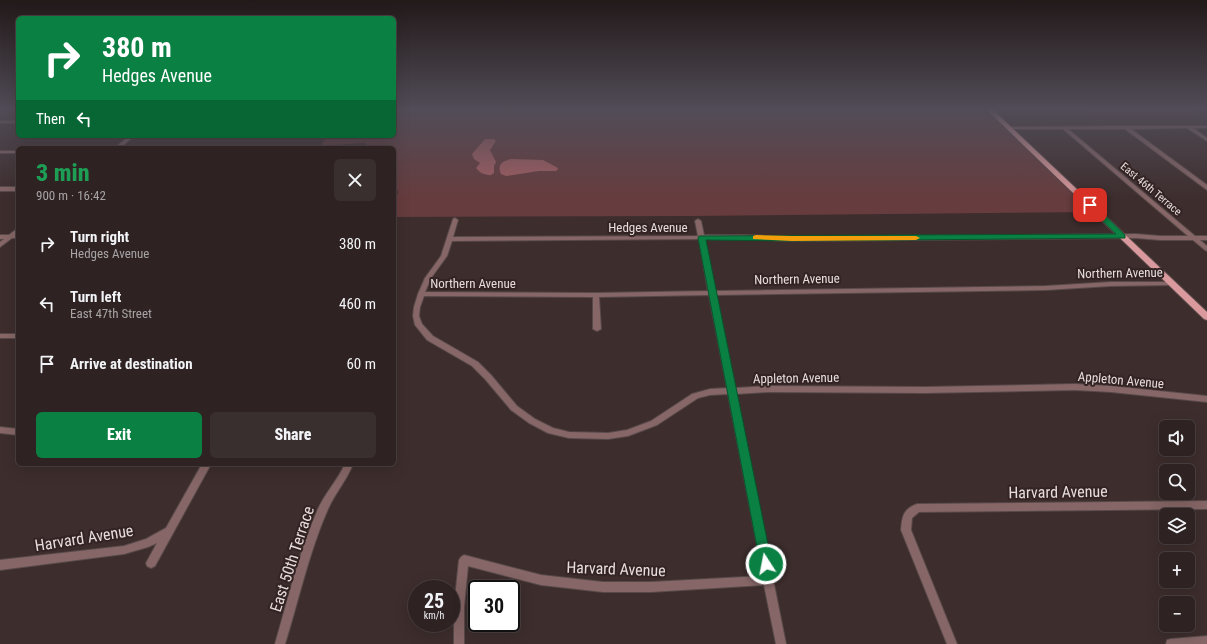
<!DOCTYPE html>
<html lang="en">
<head>
<meta charset="utf-8">
<style>
	body { margin:0; font-family:"Roboto Condensed",sans-serif; background:#3a2f2f; color:#f1f3f6; height:100vh; display:flex; flex-direction:column; font-size:15px; white-space:nowrap }
	* { box-sizing:border-box; margin:0 }
	p { font-size:13px; color:#a7a4a5 }
	.icon { flex:none; width:22px; height:22px; fill:none; stroke:currentColor; stroke-width:2; stroke-linecap:round; stroke-linejoin:round }
	.map { position:relative; flex:1; overflow:hidden }
	.side { position:absolute; left:16px; top:146px; width:380px; height:320px; display:flex; flex-direction:column; background:#2e2222; border-radius:6px; box-shadow:0 4px 16px #0002,0 0 0 1px #493f40 }
	.side>* { flex:none }
	.top-card { position:absolute; left:16px; top:16px; width:380px; height:122px; border-radius:6px; box-shadow:0 4px 16px #0002,0 0 0 1px #493f40; background:#0b8043; color:#fff; overflow:hidden }
	.buttons { position:absolute; left:1159px; top:420px; display:grid; gap:8px }
	.buttons a { display:grid; place-items:center; width:36px; height:36px; border-radius:6px; background:#2e2222; box-shadow:0 4px 16px #0002,0 0 0 1px #493f40; font-size:20px }
	.speed { position:absolute; left:408px; top:580px; display:flex; gap:8px; font-size:20px; font-weight:700; text-align:center }
	.speed>* { display:grid; place-content:center; width:52px; height:52px; border-radius:50%; background:#2e2222; box-shadow:0 4px 16px #0002,0 0 0 1px #493f40; line-height:1 }
	.speed small { font-size:10px; font-weight:400 }
	.speed .limit { border:2px solid #111; border-radius:6px; background:#fff; color:#111 }
	.pin { position:absolute; display:grid; place-items:center; width:34px; height:34px; color:#fff; margin:-17px; border-radius:8px; box-shadow:0 2px 6px #0006 }
	.me { position:absolute; width:44px; margin:-22px; rotate:349deg; stroke-linejoin:round; filter:drop-shadow(0 0 3px #0008) }
	.turn { display:flex; align-items:center; gap:14px; height:84px; padding:0 20px; font-size:18px }
	.turn .icon { width:52px; height:52px; stroke-width:2.5 }
	.turn b { display:block; font-size:28px; line-height:34px }
	.then { display:flex; align-items:center; height:38px; padding:0 20px; background:#0003; gap:8px; font-size:15px }
	.round { display:grid; place-items:center; flex:none; width:42px; height:42px; border-radius:6px; background:#3a2f2f }
	.summary { display:flex; align-items:center; justify-content:space-between; height:68px; padding:0 20px }
	h1 { font-size:24px; font-weight:800; line-height:30px; color:#1e9e55 }
	.button { display:flex; gap:8px; margin-top:auto; padding:8px 20px }
	.button a { flex:1; height:46px; border-radius:6px; background:#0b8043; color:#fff; font-size:16px; font-weight:800; line-height:46px; text-align:center }
	.button a+a { background:#3a2f2f; color:#f1f3f6 }
	ul { padding:0; list-style:none }
	li { display:flex; align-items:center; gap:12px; height:60px; padding:0 20px }
	li div { flex:1 }
	li b { display:block; font-size:15px }
	li em { font-style:normal }
	.map>svg:first-child { display:block }
	.green { fill:#663c3e }
	.water { fill:#a55f63 }
	.lines { fill:none; stroke-linecap:round; stroke-linejoin:round }
	.minor-casing { stroke:#584949; stroke-width:2 }
	.major-casing { stroke:#584949; stroke-width:2 }
	.minor { fill:#866667; fill-rule:evenodd }
	.major { fill:#da999c; fill-rule:evenodd }
	.route { fill:#0b8043; stroke:#07532c }
	.slow { fill:#f59e0b }
	.labels { text-anchor:middle; dominant-baseline:central; stroke-width:4; stroke-linejoin:round; paint-order:stroke }
	.far-street-label { font-size:11px; fill:#e7dcdc; stroke:#332323 }
	.street-label { font-size:13px; fill:#e7dcdc; stroke:#332323 }
	.near-street-label { font-size:16px; fill:#e7dcdc; stroke:#332323 }
</style>
</head>
<body>
<div class="map">
<svg width="1207" height="644" viewBox="0 0 1207 644">
	<rect width="100%" height="100%" fill="#3d2d2d"/>
	<!-- green -->
	<path class="green" d="M394 109H986L1092 212 694 216 394 217V203L398 192 394 182V148H371L364 143 321 146 327 136H394Z
		M1081 109H1190L1199 114 1088 115Z"/>
	<!-- water -->
	<path class="water" d="M485 139H494L496 141 490 150 496 162 494 166V173L491 175C484 175 480 173 476 168L480 163 474 159 472 154Z
		M511 159 543 160 558 168V169L556 171H539L506 176 501 174C497 165 502 161 511 159Z"/>
	<g class="lines">
		<!-- minor casing -->
		<g class="minor-casing">
			<path id="minor" d="M0 121H18V123H0Z
				M1124 126H1207V128H1193L1207 138V141L1187 128 1131 129 1207 185V190L1125 129H1068L1195 236H1207V240H1200L1207 246V251L1205 250 1193 240H1160L1136 238 792 241 744 239H705L715 291 1046 286 1111 282H1172L1174 283 1175 284 1174 285 1111 286 1046 290 716 295 735 388 768 386 925 387 1075 384 1111 386 1207 396V402L1111 392 1075 390 925 393 768 392 736 394 786 644H776L764 585 651 592H603L541 585 468 566 464 607V644H454V607L459 560 461 557 464 555 541 575 603 582H651L763 576 728 394 710 395 698 398 657 425 628 436 608 439 569 438 548 433 529 423 511 410 485 379 472 366 427 340 415 325 413 316 414 307 418 294 425 278 441 256 453 219 455 218 458 220 453 237 698 236 695 221 698 219 701 221 704 235H744L792 237 1136 234 1160 236H1188L1063 129H1009L1007 128 1009 127ZM699 239 708 291 596 293 425 292 431 278 447 256 452 241ZM709 295 727 388 710 389 692 394 651 421 627 430 608 433 569 432 553 428 535 419 517 406 491 375 478 362 433 336 422 324 419 316 420 307 424 296 593 297V329L597 331 601 329 599 297Z
				M129 136H134L120 148H115Z
				M0 151H18V153H0Z
				M0 187H18V191H0Z
				M18 228V233L16 234H18V238H12L0 247V242L4 239H0V235H9Z
				M0 334H18V338H0Z
				M0 427 18 429V435L0 433Z
				M202 464H211L155 566 151 568 147 566 146 563 157 543 148 547 124 554 0 570V560L124 546 146 539 166 528Z
				M345 464H353C347 480 335 493 328 509 309 552 299 599 285 644H275C288 599 299 552 318 509 325 493 338 480 345 464Z
				M1207 501V509L919 512 912 518 911 530 957 644H947L901 530C902 517 903 509 917 504Z
				M1207 636V644H1166L1167 640 1171 639Z"/>
		</g>
		<!-- major casing -->
		<g class="major-casing">
			<path id="major" d="M986 109H992L1207 312V320L1204 319Z"/>
		</g>
		<!-- minor -->
		<use href="#minor" class="minor"/>
		<!-- major -->
		<use href="#major" class="major"/>
	</g>
	<!-- sky -->
	<linearGradient id="sky" x2="0" y2="1"><stop stop-color="#221919"/><stop offset="0.55" stop-color="#514c57"/><stop offset="1" stop-color="#514c57" stop-opacity="0"/></linearGradient>
	<rect width="1207" height="199" fill="url(#sky)"/>
	<!-- route -->
	<path class="route" d="M1087 203H1092L1125 235V238L792 241 706 240 772 564 770 568 766 570 761 568 698 238 699 236 1116 234 1087 206Z"/>
	<!-- slow -->
	<path class="slow" d="M756 235 792 236H916L920 238 916 240 792 241 753 239V236Z"/>
	<g class="labels">
		<!-- far-street labels -->
		<g class="far-street-label">
			<text transform="translate(1151 189) rotate(40)">East 46th Terrace</text>
		</g>
		<!-- street labels -->
		<g class="street-label">
			<text x="648" y="227">Hedges Avenue</text>
			<text transform="translate(1120 273) rotate(-1)">Northern Avenue</text>
			<text transform="translate(797 279) rotate(-1)">Northern Avenue</text>
			<text x="473" y="283">Northern Avenue</text>
			<text transform="translate(796 378) rotate(-1)">Appleton Avenue</text>
			<text transform="translate(1121 380) rotate(5)">Appleton Avenue</text>
		</g>
		<!-- near-street labels -->
		<g class="near-street-label">
			<text transform="translate(1058 492) rotate(-1)">Harvard Avenue</text>
			<text transform="translate(84 538) rotate(-9)">Harvard Avenue</text>
			<text transform="translate(292 559) rotate(-72)">East 50th Terrace</text>
			<text transform="translate(616 569) rotate(2)">Harvard Avenue</text>
		</g>
	</g>
</svg>
<div class="buttons">
<a><svg class="icon" aria-label="sound" viewBox="0 0 24 24"><path d="M4 9h4l5-4v14l-5-4H4zM17 9q2 3 0 6"/></svg></a>
<a><svg class="icon" aria-label="search" viewBox="0 0 24 24"><circle cx="10" cy="10" r="6"/><path d="M15 15l6 6"/></svg></a>
<a><svg class="icon" aria-label="layers" viewBox="0 0 24 24"><path d="M12 4l9 5-9 5-9-5zM3 14l9 5 9-5"/></svg></a>
<a>+</a>
<a>−</a>
</div>
<div class="speed"><div>25<small>km/h</small></div><div class="limit">30</div></div>
<div class="pin" style="left:1090px;top:205px;background:#d93025"><svg class="icon" aria-label="arrive" viewBox="0 0 24 24"><path d="M6 21V4h12l-3 4 3 4H6"/></svg></div>
<svg class="me" style="left:766px;top:564px" viewBox="-20 -20 40 40"><circle r="17" fill="#0b8043" stroke="#fff" stroke-width="3"/><path d="M0-11L8 9 0 5-8 9z" fill="#fff"/></svg>
<div class="top-card">
<div class="turn"><svg class="icon" aria-label="right" viewBox="0 0 24 24"><path d="M7 20v-9h11M14 6l5 5-5 5"/></svg><div><b>380 m</b>Hedges Avenue</div></div>
<div class="then">Then<svg class="icon" aria-label="left" viewBox="0 0 24 24"><path d="M17 20v-9H6M10 6l-5 5 5 5"/></svg></div>
</div>
<section class="side">
<div class="summary"><div><h1>3 min</h1><p>900 m · 16:42</p></div><a class="round"><svg class="icon" aria-label="close" viewBox="0 0 24 24"><path d="M6 6l12 12M18 6L6 18"/></svg></a></div>
<ul>
<li><svg class="icon" aria-label="right" viewBox="0 0 24 24"><path d="M7 20v-9h11M14 6l5 5-5 5"/></svg><div><b>Turn right</b><p>Hedges Avenue</p></div><em>380 m</em></li>
<li><svg class="icon" aria-label="left" viewBox="0 0 24 24"><path d="M17 20v-9H6M10 6l-5 5 5 5"/></svg><div><b>Turn left</b><p>East 47th Street</p></div><em>460 m</em></li>
<li><svg class="icon" aria-label="arrive" viewBox="0 0 24 24"><path d="M6 21V4h12l-3 4 3 4H6"/></svg><div><b>Arrive at destination</b></div><em>60 m</em></li>
</ul>
<div class="button"><a>Exit</a><a>Share</a></div>
</section>
</div>
</body>
</html>
